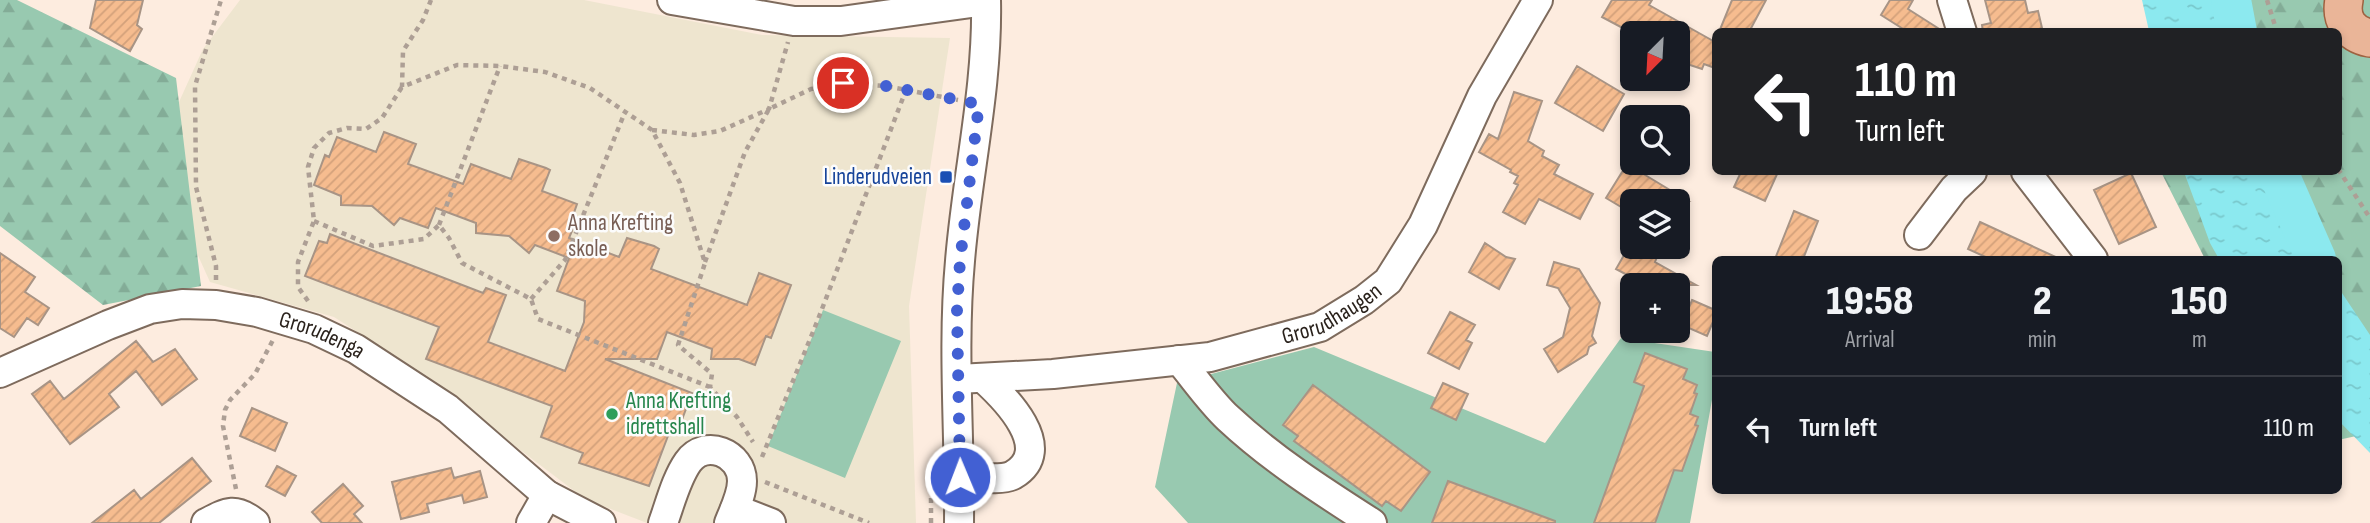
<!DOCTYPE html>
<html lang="en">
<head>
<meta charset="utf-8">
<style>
	body { margin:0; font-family:"Sofia Sans Condensed",sans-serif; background:#20242c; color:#f1f3f6; height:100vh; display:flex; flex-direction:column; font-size:26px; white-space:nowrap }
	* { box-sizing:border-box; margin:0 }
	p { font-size:23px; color:#9ea1a6 }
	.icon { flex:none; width:38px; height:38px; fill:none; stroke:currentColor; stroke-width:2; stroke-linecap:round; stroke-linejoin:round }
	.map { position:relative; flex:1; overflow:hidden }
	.side { position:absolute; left:1712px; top:256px; width:630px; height:238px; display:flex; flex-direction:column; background:#171b24; border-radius:10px; box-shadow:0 4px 10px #0003 }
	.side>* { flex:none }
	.banner { position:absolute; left:1712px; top:28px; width:630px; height:147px; border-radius:10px; box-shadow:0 4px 10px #0003; background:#202124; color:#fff; overflow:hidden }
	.needle { width:46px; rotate:204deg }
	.fabs { position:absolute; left:1620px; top:21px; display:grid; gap:14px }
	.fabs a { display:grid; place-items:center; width:70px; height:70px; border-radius:10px; background:#171b24; box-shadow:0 4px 10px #0003; font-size:35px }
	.pin { position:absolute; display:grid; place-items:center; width:60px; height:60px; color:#fff; margin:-30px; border:4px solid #fff; border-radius:50%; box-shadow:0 2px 7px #0007 }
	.me { position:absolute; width:77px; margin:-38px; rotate:359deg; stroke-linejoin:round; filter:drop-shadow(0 0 5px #0008) }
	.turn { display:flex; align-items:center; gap:24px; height:147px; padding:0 28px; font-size:32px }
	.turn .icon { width:91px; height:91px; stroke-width:2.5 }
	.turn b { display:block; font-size:49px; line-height:60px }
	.eta { display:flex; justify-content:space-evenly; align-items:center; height:119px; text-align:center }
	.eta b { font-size:42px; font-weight:800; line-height:49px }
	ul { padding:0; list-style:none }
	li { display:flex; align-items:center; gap:21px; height:105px; padding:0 28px; border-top:2px solid #363941 }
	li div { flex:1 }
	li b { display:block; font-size:26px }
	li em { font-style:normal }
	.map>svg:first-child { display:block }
	.education { fill:#eee5cf }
	.green { fill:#98c9b0 }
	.forest { fill:url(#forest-firs) }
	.water { fill:url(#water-ripples) }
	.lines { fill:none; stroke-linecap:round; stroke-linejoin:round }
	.river { stroke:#8ce9ef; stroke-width:40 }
	.building { fill:url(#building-hatch); stroke:#a89485; stroke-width:2 }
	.minor-casing { stroke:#7e6b5d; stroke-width:32 }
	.major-casing { stroke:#9e6140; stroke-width:40 }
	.path { stroke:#ad9f95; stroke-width:4.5; stroke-dasharray:5 5; stroke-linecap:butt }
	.minor { stroke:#fff; stroke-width:28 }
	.major { stroke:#eab598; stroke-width:37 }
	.route { stroke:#4260d3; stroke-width:12; stroke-dasharray:0 21.6 }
	.transit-dot { fill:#1a4fb4; stroke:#fcfcfc; stroke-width:2.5 }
	.education-dot { fill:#8d6e63; stroke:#fcfcfc; stroke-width:2.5 }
	.leisure-dot { fill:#2e9e5b; stroke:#fcfcfc; stroke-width:2.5 }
	.labels { text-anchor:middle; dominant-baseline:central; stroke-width:5; stroke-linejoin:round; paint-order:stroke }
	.transit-label { font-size:23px; fill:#164399; stroke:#fcfcfc; text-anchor:end }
	.education-label { font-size:23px; fill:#785e54; stroke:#fcfcfc; text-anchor:start }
	.street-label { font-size:23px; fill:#2a221c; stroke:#fcfcfc }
	.leisure-label { font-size:23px; fill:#27864d; stroke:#fcfcfc; text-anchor:start }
</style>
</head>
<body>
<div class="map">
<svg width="2370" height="523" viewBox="0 0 2370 523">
	<defs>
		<pattern id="forest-firs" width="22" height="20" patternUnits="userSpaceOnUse" patternTransform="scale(1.75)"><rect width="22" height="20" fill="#98c9b0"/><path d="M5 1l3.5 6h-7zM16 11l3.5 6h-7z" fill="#83ac97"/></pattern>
		<pattern id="water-ripples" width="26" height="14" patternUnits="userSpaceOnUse" patternTransform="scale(1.75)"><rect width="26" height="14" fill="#8ce9ef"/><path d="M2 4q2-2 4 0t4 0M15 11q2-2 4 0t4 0" fill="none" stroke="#79c8cc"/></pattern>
		<pattern id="building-hatch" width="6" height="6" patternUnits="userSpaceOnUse" patternTransform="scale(1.75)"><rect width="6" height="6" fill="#f6bc8f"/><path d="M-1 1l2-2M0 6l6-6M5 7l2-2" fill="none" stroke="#d3a17b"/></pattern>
	</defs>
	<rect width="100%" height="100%" fill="#fdecdf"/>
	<!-- education -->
	<path class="education" d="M240 0H584L762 35 950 38 909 306 916 523H647L585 499 404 362 334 317 210 282 168 189 174 113 203 49Z"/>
	<!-- green -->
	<path class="green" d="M823 310 901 341 845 478 768 446Z
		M1621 338 1715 352V383L1690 523H1188L1155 487 1177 383 1314 347 1545 443Z"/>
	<!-- forest -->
	<path class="forest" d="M0 0H17L176 78 201 286 103 305 0 226Z
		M2149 0H2370V433L2338 440V259H2205L2161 172H2338V32L2157 31Z"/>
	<!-- water -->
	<path class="water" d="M2142 0H2230L2233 31H2149Z
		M2184 172H2260L2319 259H2219L2210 243Z
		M2338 287 2370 335V453L2338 420Z"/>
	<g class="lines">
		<!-- river -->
		<path class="river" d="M2231 0 2237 32
			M2278 172 2316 259"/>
	</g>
	<!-- building -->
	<path class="building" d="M96 0H143L137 25 142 29 130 51 90 28Z
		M1612 0H1652L1649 5 1715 42V68L1704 64 1702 69 1678 61V33H1632L1602 17Z
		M1732 0H1766L1749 32H1719Z
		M1890 0H1913L1908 9 1944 32H1908L1881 15Z
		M1985 0H2025L2028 13 2038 11 2042 28 2033 32H1983L1982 25 1991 23Z
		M1577 66 1624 94 1603 131 1555 103Z
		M1514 92 1542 101 1528 141 1544 151 1542 156 1559 165 1554 174 1593 194 1580 219 1539 199 1525 224 1503 212 1518 185 1514 183 1518 176 1510 172 1511 170 1479 152 1489 134 1498 139Z
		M384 132 416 144 408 164 463 184 471 164 511 179 519 159 546 168 550 170 542 191 577 204 570 224 574 226 569 238 619 257 627 238 654 246 659 249 651 269 747 305 759 273 791 285 771 338 766 336 755 365 739 359H711L712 349 667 332 657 359H605L692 393 678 430 671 428 649 486 579 463 583 453 541 437 552 406 426 359 439 327 305 276 319 241 327 243 330 234 483 293 486 288 506 295 488 342 565 371 584 322 585 301 557 291 569 258 535 245 529 253 509 236 476 233V223L436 208 428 228 400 218 394 225 372 206 341 205V196L314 185 325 155 329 157 337 137 376 152Z
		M1627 164 1688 201H1633V214L1606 198Z
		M1741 172H1778L1765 201 1734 187Z
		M2131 173 2156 227 2119 244 2094 190Z
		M1794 211 1818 221 1803 259H1775Z
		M1980 222 2060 259H1990L1968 249Z
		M1485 243 1506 257 1515 259 1499 289 1469 272Z
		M1631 243 1633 247H1638L1657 257 1655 262 1696 285H1646L1616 269Z
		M0 253 35 277 25 292 49 308 38 325 27 318 14 337 0 328Z
		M1554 262 1579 269 1600 303 1592 336 1596 343 1589 347 1587 354 1558 372 1544 349 1563 337 1570 308 1558 288 1547 285Z
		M1692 300 1715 310V317L1707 336 1682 325Z
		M1450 312 1475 325 1466 340 1472 343 1459 369 1428 353Z
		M136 341 153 362 175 349 197 379 162 405 136 371 109 394 119 407 70 444 32 394 50 381 64 399Z
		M1645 353 1687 369 1683 379 1697 385 1694 393 1697 394 1690 414 1698 417 1695 425 1698 426 1682 471 1674 470 1655 523H1594L1644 386 1634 382Z
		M1443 383 1468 394 1456 420 1431 408Z
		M1313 385 1430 472 1401 511 1386 501 1382 506 1294 441 1298 436 1283 425Z
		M252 408 287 423 275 451 240 436Z
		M192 458 211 481 159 523H92L134 490 141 499Z
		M277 466 296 476 285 496 266 486Z
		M451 468 454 478 480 471 487 497 464 503 462 495 427 504 429 512 401 519 392 482Z
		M1448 481 1555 521V523H1432Z
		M343 484 363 506 354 514 362 523H322L312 512Z"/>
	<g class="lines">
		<!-- minor casing -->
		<g class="minor-casing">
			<g id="minor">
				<path d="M672 0 794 21H841L986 1"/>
				<path d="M1952 0 1962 32"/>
				<path d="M2026 172 2093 259"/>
				<path d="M1919 235 1954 189 1972 172"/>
				<path d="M1179 360C1195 379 1210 401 1228 418 1272 459 1322 491 1372 523"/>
				<path id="s1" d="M0 373 108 325 150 309 182 304 216 305 257 312 314 329 356 349 448 409 547 495 601 523"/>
				<path id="s2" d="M958 379 1053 374 1210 357 1320 327 1364 300 1388 281 1423 225 1482 96 1538 0"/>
				<path d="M960 477C973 477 1002 481 1013 475 1057 449 1004 397 983 378"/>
				<path d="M735 509 771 523"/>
				<path d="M206 523C227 512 235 507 255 523"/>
				<path d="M531 523 547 495"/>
				<path d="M663 523C670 504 676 479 688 462 705 438 742 453 742 481 742 495 734 510 729 523"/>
				<path d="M959 523C960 436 952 348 960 261 967 174 988 88 986 0"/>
			</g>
		</g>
		<!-- major casing -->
		<g class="major-casing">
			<path id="major" d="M2344 0C2340 20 2350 34 2370 38"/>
		</g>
		<!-- path -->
		<path class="path" d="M431 0 423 20 403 51 402 87 457 65 500 66 545 72 590 88 652 130 680 183 705 263 678 345 712 374 710 387 737 417 753 442
			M2267 0 2277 32
			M652 130 694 135 720 131 769 109 788 42
			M2338 169 2370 218
			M314 221 373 246 424 239 439 225 449 238 462 263 531 299 538 319 710 387
			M439 225 500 66
			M705 262 745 152 769 109 811 89 843 83 886 86 958 100
			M216 280V266L196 187 195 86 221 0
			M531 299 565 260 625 112
			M308 301 298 287V262L314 221 308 167 314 148 329 133 347 128 366 129 382 118 402 87
			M762 457 817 322 906 90
			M765 482 869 523
			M236 489 223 426 225 410 230 400 255 374 273 340
			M931 523V485"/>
		<!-- minor -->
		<use href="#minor" class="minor"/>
		<!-- major -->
		<use href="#major" class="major"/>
	</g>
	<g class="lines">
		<!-- route -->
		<path class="route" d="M843 83 886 86 979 104 960 261 957 310 960 477"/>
	</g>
	<!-- markers -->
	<rect class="transit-dot" x="939" y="170" width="14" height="14" rx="3.5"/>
	<circle class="education-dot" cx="554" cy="236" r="7"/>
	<circle class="leisure-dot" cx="612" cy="414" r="7"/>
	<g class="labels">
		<!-- transit labels -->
		<g class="transit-label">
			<text x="932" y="177">Linderudveien</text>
		</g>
		<!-- education labels -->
		<g class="education-label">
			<text x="568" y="223">Anna Krefting<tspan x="568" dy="26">skole</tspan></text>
		</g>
		<!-- street labels -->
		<g class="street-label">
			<text stroke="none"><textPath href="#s2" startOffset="383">Grorudhaugen</textPath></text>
			<text stroke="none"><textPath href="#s1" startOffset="340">Grorudenga</textPath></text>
		</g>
		<!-- leisure labels -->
		<g class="leisure-label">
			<text x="626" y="401">Anna Krefting<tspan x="626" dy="26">idrettshall</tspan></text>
		</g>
	</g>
</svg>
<div class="fabs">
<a><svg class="needle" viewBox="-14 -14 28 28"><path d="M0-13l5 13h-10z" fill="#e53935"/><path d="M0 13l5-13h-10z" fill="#9ea1a6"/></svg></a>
<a><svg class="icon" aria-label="search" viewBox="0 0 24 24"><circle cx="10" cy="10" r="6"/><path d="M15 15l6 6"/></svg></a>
<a><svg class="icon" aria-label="layers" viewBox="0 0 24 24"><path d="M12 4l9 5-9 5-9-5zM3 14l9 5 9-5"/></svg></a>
<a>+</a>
</div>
<div class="pin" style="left:843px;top:83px;background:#d93025"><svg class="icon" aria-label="arrive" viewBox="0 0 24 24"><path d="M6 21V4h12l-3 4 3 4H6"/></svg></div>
<svg class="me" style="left:960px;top:477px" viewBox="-20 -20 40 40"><circle r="17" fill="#4260d3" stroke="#fff" stroke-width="3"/><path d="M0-11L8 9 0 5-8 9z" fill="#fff"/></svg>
<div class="banner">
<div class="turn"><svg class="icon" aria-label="left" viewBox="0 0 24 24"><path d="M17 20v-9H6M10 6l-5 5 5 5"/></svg><div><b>110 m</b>Turn left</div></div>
</div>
<section class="side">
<div class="eta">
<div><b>19:58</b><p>Arrival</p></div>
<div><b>2</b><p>min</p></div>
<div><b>150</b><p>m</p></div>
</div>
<ul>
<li><svg class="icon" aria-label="left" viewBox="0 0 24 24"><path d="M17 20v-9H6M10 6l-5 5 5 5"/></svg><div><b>Turn left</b></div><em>110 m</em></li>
</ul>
</section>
</div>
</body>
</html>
